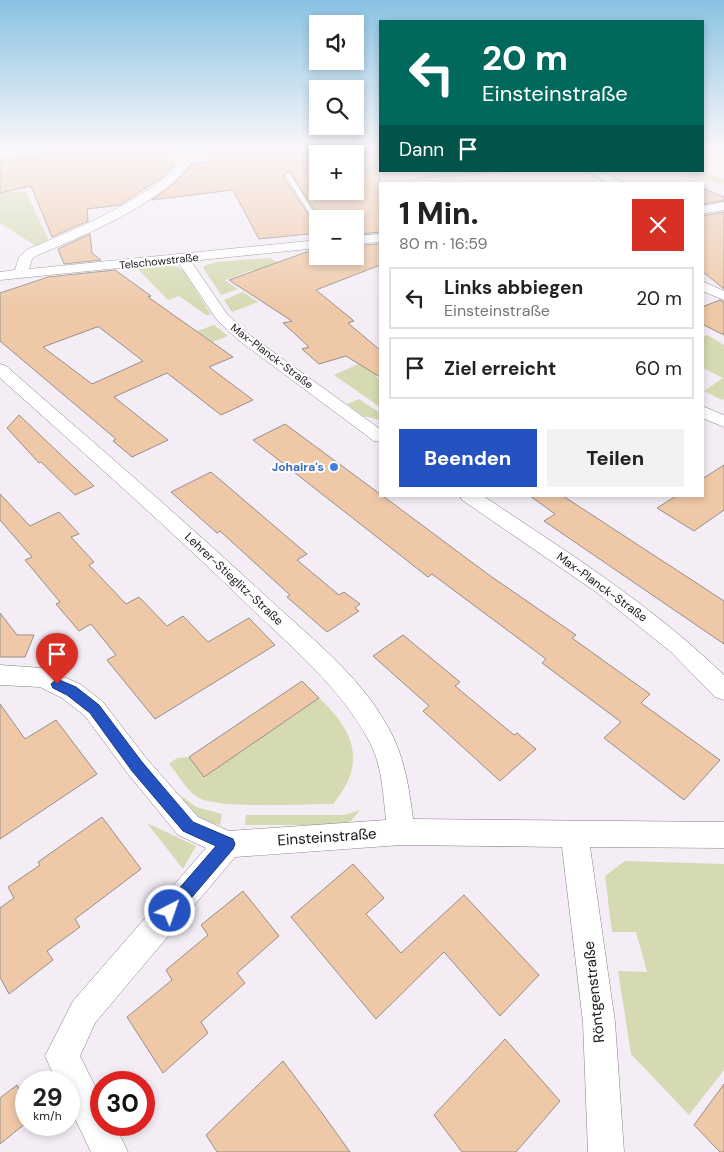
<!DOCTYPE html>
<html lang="de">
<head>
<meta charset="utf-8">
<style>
	body { margin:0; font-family:"DM Sans",sans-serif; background:#f2f2f2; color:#222; height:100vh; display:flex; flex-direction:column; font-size:19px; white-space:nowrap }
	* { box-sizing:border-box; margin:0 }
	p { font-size:16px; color:#767676 }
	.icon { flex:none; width:28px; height:28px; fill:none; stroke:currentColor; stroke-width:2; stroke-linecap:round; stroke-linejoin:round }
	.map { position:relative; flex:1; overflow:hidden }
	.drawer { position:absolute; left:379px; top:182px; width:325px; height:315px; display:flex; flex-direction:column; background:#fff; border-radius:0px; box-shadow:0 2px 8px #0003 }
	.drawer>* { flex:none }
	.banner { position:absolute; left:379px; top:20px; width:325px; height:152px; border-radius:0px; box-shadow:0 2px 8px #0003; background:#00695c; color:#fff; overflow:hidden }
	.fabs { position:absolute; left:309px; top:15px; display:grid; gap:10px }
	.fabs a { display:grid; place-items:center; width:55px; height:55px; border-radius:0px; background:#fff; box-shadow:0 2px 8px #0003; font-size:25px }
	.speed { position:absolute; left:15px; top:1071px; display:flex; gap:10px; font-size:25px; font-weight:700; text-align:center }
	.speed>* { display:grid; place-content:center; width:65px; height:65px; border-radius:50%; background:#fff; box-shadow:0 2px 8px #0003; line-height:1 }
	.speed small { font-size:12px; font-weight:400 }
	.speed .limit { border:8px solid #d22; background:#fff; color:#111 }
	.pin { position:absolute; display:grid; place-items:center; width:42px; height:42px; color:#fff; margin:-51px -21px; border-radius:50% 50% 50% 0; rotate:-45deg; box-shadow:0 0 5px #0007 }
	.pin .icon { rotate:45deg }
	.me { position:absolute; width:55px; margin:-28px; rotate:41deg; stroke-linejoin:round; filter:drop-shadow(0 0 4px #0008) }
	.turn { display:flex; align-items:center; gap:18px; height:105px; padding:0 20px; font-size:22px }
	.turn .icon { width:65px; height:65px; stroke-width:2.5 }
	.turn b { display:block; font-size:35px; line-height:42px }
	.then { display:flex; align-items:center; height:48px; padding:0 20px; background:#0003; gap:10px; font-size:19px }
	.round { display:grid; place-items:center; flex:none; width:52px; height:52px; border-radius:0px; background:#f2f2f2 }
	.summary { display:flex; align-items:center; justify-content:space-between; height:85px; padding:0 20px }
	h1 { font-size:30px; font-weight:800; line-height:38px }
	.action { display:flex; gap:10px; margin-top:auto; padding:10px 20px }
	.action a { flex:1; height:58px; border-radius:0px; background:#2453c1; color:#fff; font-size:20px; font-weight:800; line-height:58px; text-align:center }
	.action a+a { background:#f2f2f2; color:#222 }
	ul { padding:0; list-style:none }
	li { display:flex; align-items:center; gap:15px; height:62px; margin:0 10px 8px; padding:0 10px; border:2px solid #e0e0e0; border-radius:0px }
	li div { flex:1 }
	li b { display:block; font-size:19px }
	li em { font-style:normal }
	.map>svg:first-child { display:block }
	.green { fill:#d5dab2 }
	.building { fill:#efc8a8; stroke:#978f88; fill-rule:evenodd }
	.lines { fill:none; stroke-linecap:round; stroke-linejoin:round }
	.lane-casing { stroke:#868087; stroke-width:1 }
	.street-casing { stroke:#868087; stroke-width:1 }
	.secondary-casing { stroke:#868087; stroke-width:1 }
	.lane { fill:#fff; fill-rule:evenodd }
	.street { fill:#fff; fill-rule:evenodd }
	.secondary { fill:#fff; fill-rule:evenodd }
	.route { fill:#2453c1; stroke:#17367d }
	.shop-dot { fill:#3f7fe0; stroke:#fefdfe; stroke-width:2 }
	.labels { text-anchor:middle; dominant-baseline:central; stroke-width:4; stroke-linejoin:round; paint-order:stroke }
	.far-street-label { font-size:11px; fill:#1a181b; stroke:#fefdfe }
	.shop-label { font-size:12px; font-weight:bold; fill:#366cbe; stroke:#fefdfe; text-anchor:end }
	.street-label { font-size:12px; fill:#1a181b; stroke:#fefdfe }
	.near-street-label { font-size:15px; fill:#1a181b; stroke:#fefdfe }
</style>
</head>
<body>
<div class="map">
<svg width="724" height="1152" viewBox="0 0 724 1152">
	<rect width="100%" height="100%" fill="#f4edf5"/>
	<!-- green -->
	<path class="green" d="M438 171H525L411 180Z
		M700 171 724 179V184L683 176Z
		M0 191 26 192 49 241 36 246 0 223Z
		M270 258 296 274 274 283 252 270 225 280 238 289 221 295 204 269V266L216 262Z
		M165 265 178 267 184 271 211 315H206L179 296 168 300 137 268Z
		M243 292 258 302 232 312 224 300Z
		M214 325 228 336 213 342 197 331Z
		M707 335 724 345V399L722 400 704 391 723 378 703 368V337Z
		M367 360 380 373 375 376 380 380V407L334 375Z
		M359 399 380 413V420L363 416 347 404Z
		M319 698C355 731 367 764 333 804 305 804 220 809 199 798 187 792 178 774 169 764L177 758 189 757 204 776Z
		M183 797 196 807 222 814 220 825 199 820 177 804Z
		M360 810 351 821 342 825H245L246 815H344Z
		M147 823 196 846 183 869Z
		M625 861 724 864V1070L689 1115 631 1054 618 971 647 972 636 932H612L605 876Z"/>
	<!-- building -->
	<path class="building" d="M75 147H162L175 165 161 178 120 205 87 209 88 221 52 237 31 186 0 193V161L10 159 13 161Z
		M208 147H288L298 161 318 159V191H355V147H360L380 172V232L357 234 355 219H320L289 171 283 176 318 229V233L259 239 233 190 152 200 174 184 192 164 215 161Z
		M702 188 724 197V200L702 204Z
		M724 212V289L702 271V216Z
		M90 234 92 253 101 260 64 264 58 249Z
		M380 244V265L316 290 354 321 348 323 380 350V377L346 356 319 364 302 349 309 347 283 323 292 321 229 280 312 250H318V256H355V246Z
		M115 270 151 296 148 297 233 357 209 367 253 400 221 415 167 373 114 397 168 440 132 457 113 441 116 439 0 341V293L48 277ZM97 327H99L143 361 92 384 43 347Z
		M720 300 724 302V335L702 324V307Z
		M19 415 60 454 94 486 75 495 41 462 39 463 7 428Z
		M285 424 380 494V496H383L489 575 576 635 572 638 650 694 641 703 720 760 684 800 604 738 621 722 542 663 546 659 432 574 428 577 253 440Z
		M724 465V510L694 531 657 508 676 496H702V479Z
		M211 472 307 554 297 560 339 595 344 592 360 604 355 608 359 611 327 632 287 597 290 595 220 531 217 533 171 492Z
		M0 494 30 526 59 512 79 534 71 537 94 562 89 565 126 604 139 597 167 626 183 616 208 642 249 618 275 645 155 719 107 660 116 655 91 624 79 631 56 604 60 602 25 560 32 557 0 520Z
		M530 496H563L724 601V644L544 521 555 514Z
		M0 613 17 635H34L25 657H0Z
		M403 635 460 682 455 686 514 735 517 733 536 749 500 781 423 711 429 706 373 656Z
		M302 681 319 698 204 777 189 757Z
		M0 704 25 739 56 720 97 774 0 839Z
		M102 817 141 869 75 919 80 927 47 951 53 960 9 994 0 977V908L14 898 8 887 40 865 38 862Z
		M353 864 384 898 366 914 401 953 464 895 539 975 500 1016 444 952 376 1019 291 917Z
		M243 891 279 936 237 973 245 983 201 1022 208 1033 163 1073 127 1017 172 980 166 970 208 935 201 925Z
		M505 1039 560 1101 516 1152H462L434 1115Z
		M283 1061 322 1113 350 1152H217L206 1135Z
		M724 1084V1152H720L694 1125Z
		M17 1085 26 1104V1123L0 1144V1098Z"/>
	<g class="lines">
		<!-- lane casing -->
		<g class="lane-casing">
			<path id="lane" d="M288 173 291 175 318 219V227L285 175Z"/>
		</g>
		<!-- street casing -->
		<g class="street-casing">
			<path id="street" d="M190 147H200C180 198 84 235 36 256L32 259 29 269 318 240V248L191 261 227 314 247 333 380 429V442L374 441 237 339 217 320 178 262 0 280V272L15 270 19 257 26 250C71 231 170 192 190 147Z
				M585 171H600L627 184H611Z
				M724 202V210L702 214V206Z
				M380 234V242L355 244V236Z
				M702 281 724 291V300L702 291Z
				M0 364 6 366C94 443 183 519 269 599 311 638 358 674 387 725 404 755 409 786 413 819L724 822V848L590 847 615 1022 624 1152H588L583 1022 562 847 401 845 235 857 95 1023 80 1056 101 1098V1125H115L128 1152H91L69 1106V1082H57L45 1056 73 1001 206 848 178 835 128 774 85 716 62 698 40 687 0 685V665L43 668 80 684 103 702 146 758 198 817 229 831 386 820C383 793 382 763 368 739 340 688 295 650 253 610 171 530 85 454 0 378Z
				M702 406 724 415V427L702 418Z
				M460 496H483C569 553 649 603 724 675V700L715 697 671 652 596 592 462 500Z"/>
		</g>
		<!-- secondary casing -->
		<g class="secondary-casing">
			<path id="secondary" d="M16 147H42L41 150 0 159V151Z"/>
		</g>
		<!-- lane -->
		<use href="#lane" class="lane"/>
		<!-- street -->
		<use href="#street" class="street"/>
		<!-- secondary -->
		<use href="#secondary" class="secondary"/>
	</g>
	<!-- sky -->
	<linearGradient id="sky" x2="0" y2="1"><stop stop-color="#89c2e2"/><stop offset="0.48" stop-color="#faf7fa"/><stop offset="1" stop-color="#faf7fa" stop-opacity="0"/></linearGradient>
	<rect width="724" height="309" fill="url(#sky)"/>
	<!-- route -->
	<path class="route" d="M57 679 76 687 99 705 142 762 193 822 233 839 235 844 233 849 175 917 170 919 164 917 162 911 164 906 216 846 183 831 132 771 90 713 67 695 53 688 51 684Z"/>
	<!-- markers -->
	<circle class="shop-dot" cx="334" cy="467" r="5"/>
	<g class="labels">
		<!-- far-street labels -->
		<g class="far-street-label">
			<text transform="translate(159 261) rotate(-6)">Telschowstraße</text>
			<text transform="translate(272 356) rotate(37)">Max-Planck-Straße</text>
		</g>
		<!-- shop labels -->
		<g class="shop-label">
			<text x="324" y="467">Johaira's</text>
		</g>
		<!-- street labels -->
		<g class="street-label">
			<text transform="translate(234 579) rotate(43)">Lehrer-Stieglitz-Straße</text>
			<text transform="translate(602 587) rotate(36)">Max-Planck-Straße</text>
		</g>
		<!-- near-street labels -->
		<g class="near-street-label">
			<text transform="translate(327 837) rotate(-4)">Einsteinstraße</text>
			<text transform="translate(594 992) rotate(-96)">Röntgenstraße</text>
		</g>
	</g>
</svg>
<div class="fabs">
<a><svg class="icon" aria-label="sound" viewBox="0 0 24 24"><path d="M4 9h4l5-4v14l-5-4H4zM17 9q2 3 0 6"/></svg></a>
<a><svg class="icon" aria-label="search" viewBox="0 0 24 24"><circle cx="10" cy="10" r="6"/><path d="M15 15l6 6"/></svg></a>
<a>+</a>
<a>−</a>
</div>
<div class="speed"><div>29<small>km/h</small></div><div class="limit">30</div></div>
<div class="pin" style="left:57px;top:684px;background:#d93025"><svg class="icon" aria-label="arrive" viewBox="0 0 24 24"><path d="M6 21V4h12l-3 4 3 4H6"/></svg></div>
<svg class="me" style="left:170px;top:911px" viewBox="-20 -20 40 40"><circle r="17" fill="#2453c1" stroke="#fff" stroke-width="3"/><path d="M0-11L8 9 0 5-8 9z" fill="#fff"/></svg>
<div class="banner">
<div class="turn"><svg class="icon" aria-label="left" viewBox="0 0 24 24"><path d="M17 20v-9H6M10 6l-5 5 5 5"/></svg><div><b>20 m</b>Einsteinstraße</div></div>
<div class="then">Dann<svg class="icon" aria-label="arrive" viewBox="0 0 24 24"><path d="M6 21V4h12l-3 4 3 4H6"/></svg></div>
</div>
<section class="drawer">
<div class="summary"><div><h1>1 Min.</h1><p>80 m · 16:59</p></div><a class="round" style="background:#d93025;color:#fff"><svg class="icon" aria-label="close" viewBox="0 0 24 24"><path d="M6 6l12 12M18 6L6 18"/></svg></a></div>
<ul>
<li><svg class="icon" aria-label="left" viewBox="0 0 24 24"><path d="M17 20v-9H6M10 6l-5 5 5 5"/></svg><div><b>Links abbiegen</b><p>Einsteinstraße</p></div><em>20 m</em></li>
<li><svg class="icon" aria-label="arrive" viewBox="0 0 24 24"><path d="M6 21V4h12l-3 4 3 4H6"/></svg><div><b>Ziel erreicht</b></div><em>60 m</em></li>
</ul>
<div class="action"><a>Beenden</a><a>Teilen</a></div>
</section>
</div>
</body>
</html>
